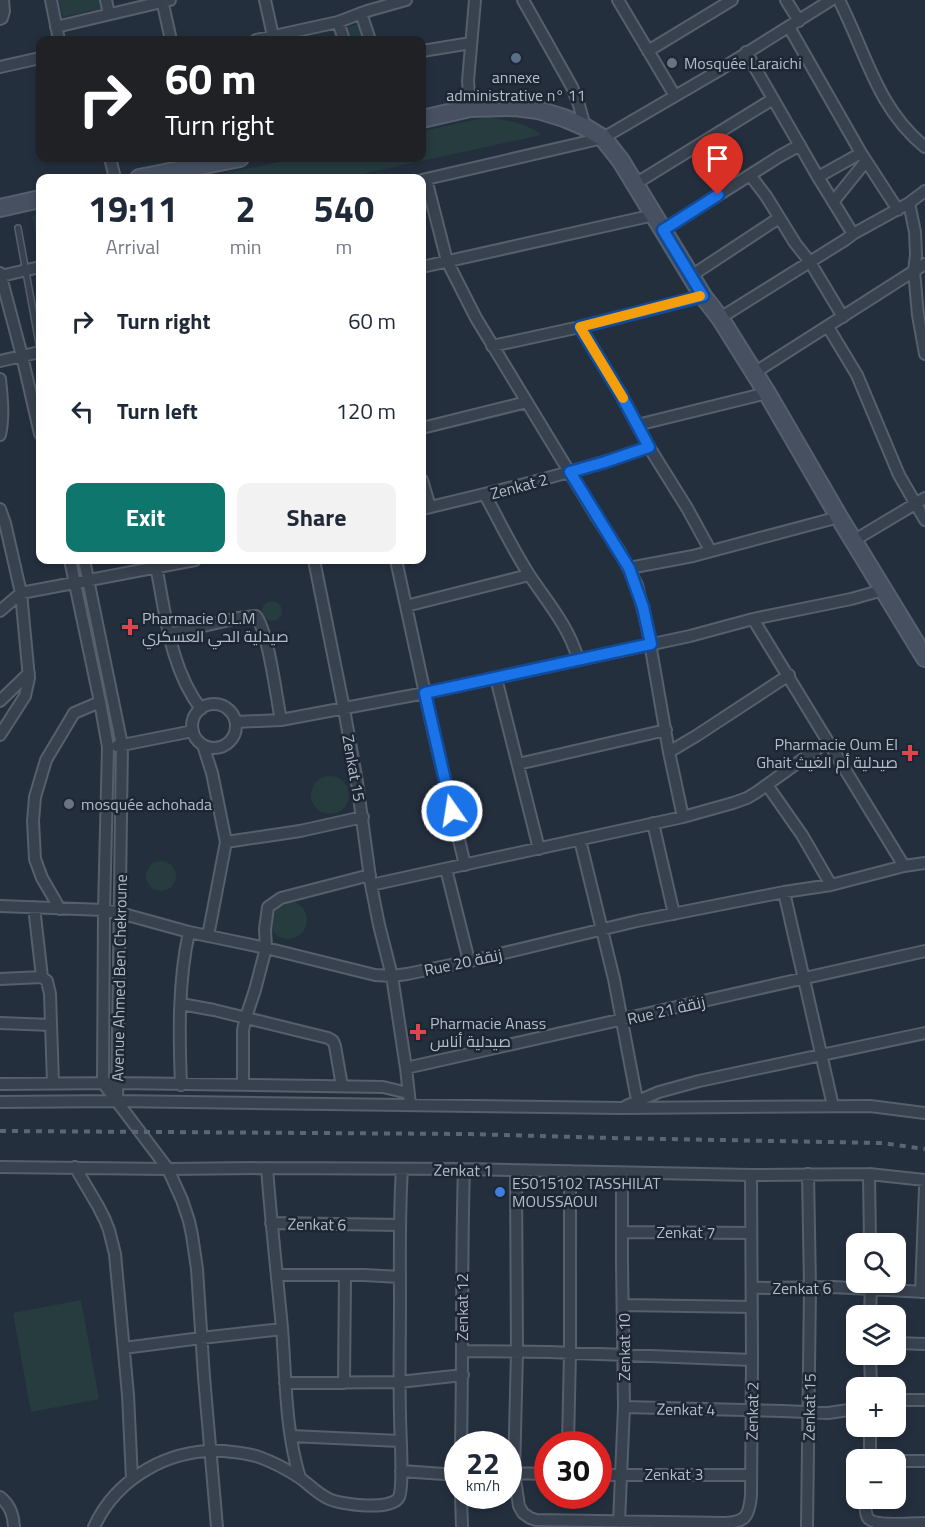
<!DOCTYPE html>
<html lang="en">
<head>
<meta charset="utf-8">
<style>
	body { margin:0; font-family:"Titillium Web",Cairo,sans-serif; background:#f2f2f3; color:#1f2937; height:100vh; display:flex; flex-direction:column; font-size:22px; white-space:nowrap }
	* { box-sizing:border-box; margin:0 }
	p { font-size:20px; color:#747a83 }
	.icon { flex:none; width:33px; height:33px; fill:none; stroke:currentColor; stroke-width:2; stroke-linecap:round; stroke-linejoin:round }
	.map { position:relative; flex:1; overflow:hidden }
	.panel { position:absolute; left:36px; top:174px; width:390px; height:390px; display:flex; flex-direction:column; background:#fff; border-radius:12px; box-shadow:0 3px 9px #0003 }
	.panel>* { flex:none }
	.top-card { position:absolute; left:36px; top:36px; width:390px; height:126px; border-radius:12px; box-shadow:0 3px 9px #0003; background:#202124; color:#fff; overflow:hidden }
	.buttons { position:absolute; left:846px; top:1233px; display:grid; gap:12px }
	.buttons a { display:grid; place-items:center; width:60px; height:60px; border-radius:12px; background:#fff; box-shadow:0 3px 9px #0003; font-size:30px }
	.speed { position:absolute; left:444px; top:1431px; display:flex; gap:12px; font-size:30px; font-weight:700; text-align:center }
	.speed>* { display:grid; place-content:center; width:78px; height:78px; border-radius:50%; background:#fff; box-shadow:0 3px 9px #0003; line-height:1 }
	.speed small { font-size:15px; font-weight:400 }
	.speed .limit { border:9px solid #d22; background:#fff; color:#111 }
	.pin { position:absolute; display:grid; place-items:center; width:51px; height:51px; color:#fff; margin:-62px -26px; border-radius:50% 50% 50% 0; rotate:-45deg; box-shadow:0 0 6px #0007 }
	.pin .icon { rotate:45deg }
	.me { position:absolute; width:66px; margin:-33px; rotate:347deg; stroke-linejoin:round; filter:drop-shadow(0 0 4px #0008) }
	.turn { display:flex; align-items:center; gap:21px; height:126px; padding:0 30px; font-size:27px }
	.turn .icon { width:78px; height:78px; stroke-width:2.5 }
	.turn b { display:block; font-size:42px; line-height:51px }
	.eta { display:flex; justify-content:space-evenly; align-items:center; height:102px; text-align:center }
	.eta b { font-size:36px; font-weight:700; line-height:42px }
	.button { display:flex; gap:12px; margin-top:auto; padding:12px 30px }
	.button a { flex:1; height:69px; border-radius:12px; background:#0f766e; color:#fff; font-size:24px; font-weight:700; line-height:69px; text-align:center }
	.button a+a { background:#f2f2f3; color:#1f2937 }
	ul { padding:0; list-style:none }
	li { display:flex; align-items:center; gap:18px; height:90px; padding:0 30px }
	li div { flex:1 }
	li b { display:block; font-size:22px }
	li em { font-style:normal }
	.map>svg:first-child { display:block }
	.green { fill:#263c3f }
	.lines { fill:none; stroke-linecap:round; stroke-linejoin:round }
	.lane-casing { stroke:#565f6c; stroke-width:8 }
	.street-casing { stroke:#565f6c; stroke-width:14 }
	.secondary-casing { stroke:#565f6c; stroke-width:20 }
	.lane { stroke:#38414e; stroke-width:5 }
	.street { stroke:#38414e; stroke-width:10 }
	.secondary { stroke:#465061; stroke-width:16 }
	.rail { stroke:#5a6575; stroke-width:4; stroke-dasharray:6 6; stroke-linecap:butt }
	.route-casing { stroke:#114b97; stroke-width:15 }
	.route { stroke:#1a73e8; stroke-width:10 }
	.slow { stroke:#f59e0b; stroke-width:10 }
	.service-dot { fill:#5c6f8a; stroke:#1d2633; stroke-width:2 }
	.worship-dot { fill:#6b7280; stroke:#1d2633; stroke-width:2 }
	.health-dot { fill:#e0444e; stroke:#1d2633; stroke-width:2 }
	.shop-dot { fill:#3f7fe0; stroke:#1d2633; stroke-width:2 }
	.labels { text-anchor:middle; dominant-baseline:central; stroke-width:5; stroke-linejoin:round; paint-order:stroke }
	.poi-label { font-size:16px; fill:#b4bcc9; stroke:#1d2633; text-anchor:start }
	.street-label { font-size:16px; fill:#b4bcc9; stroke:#1d2633 }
</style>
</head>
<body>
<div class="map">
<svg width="925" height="1527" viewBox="0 0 925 1527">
	<rect width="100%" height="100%" fill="#242f3e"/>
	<!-- green -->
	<path class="green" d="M59 0H102L104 8 63 17Z
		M363 23 367 40H348L345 28Z
		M488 117C507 121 526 122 541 135L343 178H201L299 158H422V131Z
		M40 214V245L38 246 32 216Z
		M262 611a10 10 0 1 1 20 0a10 10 0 1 1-20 0Z
		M311 795a19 19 0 1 1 38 0a19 19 0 1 1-38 0Z
		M146 876a15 15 0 1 1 30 0a15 15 0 1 1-30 0Z
		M269 920a19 19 0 1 1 38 0a19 19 0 1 1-38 0Z
		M81 1300 99 1399 31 1412 13 1313Z"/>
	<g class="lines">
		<!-- lane casing -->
		<g class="lane-casing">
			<path id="lane" d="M18 228 40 349"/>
		</g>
		<!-- street casing -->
		<g class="street-casing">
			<path id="street" d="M51 0 59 40
				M106 0 109 14
				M162 0 171 40
				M265 0 273 36
				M523 0 572 87 579 105 585 127
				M618 0 675 96
				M786 0 799 21
				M839 0C866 53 877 108 925 147
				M361 13 370 40
				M0 19 2 18 4 11 3 0
				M338 22 344 40
				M56 27 170 0
				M789 27 861 153 898 210
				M256 40 338 22 367 11 406 0
				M422 51 471 43
				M648 51 732 0
				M746 52 818 177 853 234
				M0 67 40 58
				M470 108 468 81 475 0
				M110 158 115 178
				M750 175 766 196 795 243 810 262 843 317
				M818 177 861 153
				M426 179 447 261 476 318 596 516 620 552 637 585 647 626 669 752 683 817
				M422 180 603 138 718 71 831 0
				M635 184 773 99
				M833 202 866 161
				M909 203 915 232 916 255 914 271 918 315 925 354
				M663 230 780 156 800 145
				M422 267 654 215
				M0 273 22 356 40 434
				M1 276 40 267
				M691 276 779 218
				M720 318 845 240 853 234 909 203 925 191
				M580 327 620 393 649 447 687 508 710 550
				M828 327 857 375 899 475 925 520
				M492 346 580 327 703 296
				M0 361 40 352
				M754 373 925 264
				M0 379C2 398 4 417 0 435
				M637 425 767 393
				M422 428 527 402
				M422 480 430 507
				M485 495C500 522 513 550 530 576 548 603 569 627 578 659
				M0 509 5 523 21 593 29 678 25 696 0 735
				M422 509C498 491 575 473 649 447
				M853 541 925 498
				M70 560 100 702 108 747 104 910 103 1083 168 1169 182 1200 189 1221 192 1235 197 1269 204 1377 217 1527
				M84 560 122 745 117 1101
				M314 560 344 709 357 782 371 885 379 925 392 976 406 1068 410 1104
				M396 560 434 735 465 865
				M156 566C166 616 170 668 201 709
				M629 568 693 556 839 517
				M406 606 529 575
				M0 611 21 593 195 560
				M753 619 904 866
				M169 634 238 618 256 616C269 634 276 696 281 720
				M496 678 539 849
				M0 701 29 673
				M192 726a22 22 0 1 1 44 0a22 22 0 1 1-44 0Z
				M236 722 281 720 425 693 690 636 753 619 851 599 883 590
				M203 745 212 773 226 842 208 936
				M117 746 193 731
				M669 752 696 736 789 675
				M518 764 666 730
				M767 785 802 835 831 885
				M653 823 674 914
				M580 840 614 979 637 1100
				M226 842 300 831 363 817
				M446 869 469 961
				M371 885 683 817 733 803 747 798 757 792 828 741
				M784 892 833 1106
				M0 906 104 910 120 913 189 932 266 948 375 975 392 976 407 974 475 960 637 921 784 892 831 885 904 866 925 863
				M34 907 42 977
				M60 909 42 878 35 859 33 821 35 797 46 760 74 713 100 702
				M0 979 42 977 47 981 50 994 53 1083
				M181 1004 214 1010 328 1038 333 1041 335 1046 342 1086
				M0 1023 51 1025
				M406 1068 925 951
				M0 1084 118 1083 383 1087 408 1093
				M181 1085C179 1034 178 982 189 932
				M243 1085V1030L246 1017 255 990 266 948 265 929 268 907 281 898 370 875
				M0 1102 117 1101 622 1108 870 1106 925 1113
				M626 1106 659 1092 699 1081 925 1033
				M0 1167 168 1169 267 1168 464 1169 751 1175 869 1174 925 1180
				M75 1167 98 1206 105 1220 109 1230 115 1254 128 1395 132 1479
				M267 1168C271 1221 277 1275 282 1328 286 1378 285 1430 300 1478
				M516 1171 517 1352 514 1473 519 1506 523 1513 530 1518 536 1520 725 1523C746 1522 749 1516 751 1496L752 1360 751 1175
				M869 1174 870 1244
				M271 1223 400 1225
				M622 1232 750 1233
				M277 1275H364L400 1277
				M752 1288 833 1287 925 1292
				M921 1292 925 1188
				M623 1305 752 1307
				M870 1316 871 1283
				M896 1343 925 1344
				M124 1348 201 1338 282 1329
				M462 1351 549 1352 752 1360
				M870 1354 871 1388
				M285 1383 399 1382 463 1375
				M344 1383 345 1275
				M896 1400H925
				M624 1407 783 1411 828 1413 856 1409
				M291 1436 400 1441
				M461 1444C463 1353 461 1261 464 1169
				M568 1444 570 1353V1171
				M870 1460V1426
				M896 1461H925
				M401 1471 458 1475
				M509 1473 548 1474
				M598 1475H750
				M461 1496 462 1527
				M0 1497C10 1505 13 1514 14 1527
				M866 1498C866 1504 864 1512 868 1518 874 1527 914 1523 925 1523
				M619 1522 624 1407 622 1263V1173
				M94 1527C117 1477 170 1448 224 1451 235 1452 248 1453 259 1457 273 1462 288 1470 300 1478 310 1485 318 1494 329 1499 342 1505 392 1511 399 1497 404 1485 400 1432 400 1415 399 1377 400 1339 400 1301 400 1257 399 1213 402 1169
				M807 1527 810 1288 808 1174"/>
		</g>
		<!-- secondary casing -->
		<g class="secondary-casing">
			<path id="secondary" d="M422 119 470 108 515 107 538 110 564 118 585 127 603 138 621 161 703 296 720 318 767 393 839 517 925 658
				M139 178 240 158
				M0 208 40 199"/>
		</g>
		<!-- lane -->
		<use href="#lane" class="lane"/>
		<!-- street -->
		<use href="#street" class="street"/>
		<!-- secondary -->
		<use href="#secondary" class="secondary"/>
		<!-- rail -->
		<path class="rail" d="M0 1131 469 1134 611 1138 882 1143 925 1149"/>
	</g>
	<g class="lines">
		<!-- route casing -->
		<g class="route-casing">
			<path id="route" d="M452 811 425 693 651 644 643 607 629 568 570 472 605 462 649 447 620 393 580 327 703 296 663 230 718 195"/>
		</g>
		<!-- route -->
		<use href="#route" class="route"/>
		<!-- slow -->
		<path class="slow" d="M623 398 580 327 700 296"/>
	</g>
	<!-- markers -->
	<circle class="service-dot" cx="516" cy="58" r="6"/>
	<g class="worship-dot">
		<circle cx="672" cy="63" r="6"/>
		<circle cx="69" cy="804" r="6"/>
	</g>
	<g class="health-dot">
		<path d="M127 618h6v6h6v6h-6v6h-6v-6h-6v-6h6z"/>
		<path d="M907 744h6v6h6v6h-6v6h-6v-6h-6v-6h6z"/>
		<path d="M415 1023h6v6h6v6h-6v6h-6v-6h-6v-6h6z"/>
	</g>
	<circle class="shop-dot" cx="500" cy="1192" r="6"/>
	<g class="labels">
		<!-- poi labels -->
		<g class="poi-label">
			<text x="684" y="63">Mosquée Laraichi</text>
			<text x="516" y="77" text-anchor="middle">annexe<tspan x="516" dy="18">administrative n° 11</tspan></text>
			<text x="142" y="618">Pharmacie O.L.M<tspan x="142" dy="18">صيدلية الحي العسكري</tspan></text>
			<text x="898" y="744" text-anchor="end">Pharmacie Oum El<tspan x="898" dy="18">Ghait صيدلية أم الغيث</tspan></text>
			<text x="81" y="804">mosquée achohada</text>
			<text x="430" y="1023">Pharmacie Anass<tspan x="430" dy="18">صيدلية أناس</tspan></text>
			<text x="512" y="1183">ES015102 TASSHILAT<tspan x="512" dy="18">MOUSSAOUI</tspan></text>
		</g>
		<!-- street labels -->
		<g class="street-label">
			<text transform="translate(519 486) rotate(-15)">Zenkat 2</text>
			<text transform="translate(354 768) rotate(80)">Zenkat 15</text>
			<text transform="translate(463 962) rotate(-12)">Rue 20 زنقة</text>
			<text transform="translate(119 978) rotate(-89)">Avenue Ahmed Ben Chekroune</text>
			<text transform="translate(666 1010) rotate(-13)">Rue 21 زنقة</text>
			<text transform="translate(463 1170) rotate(1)">Zenkat 1</text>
			<text transform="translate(317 1224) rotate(1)">Zenkat 6</text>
			<text x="686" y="1232">Zenkat 7</text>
			<text x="802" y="1288">Zenkat 6</text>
			<text transform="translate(462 1307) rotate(-90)">Zenkat 12</text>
			<text transform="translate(624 1347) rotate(-90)">Zenkat 10</text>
			<text transform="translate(809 1407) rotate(-89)">Zenkat 15</text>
			<text transform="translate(686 1409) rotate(1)">Zenkat 4</text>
			<text transform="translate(752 1411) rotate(-89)">Zenkat 2</text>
			<text x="674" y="1474">Zenkat 3</text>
		</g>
	</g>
</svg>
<div class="buttons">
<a><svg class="icon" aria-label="search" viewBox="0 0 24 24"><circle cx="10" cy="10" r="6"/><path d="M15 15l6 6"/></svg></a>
<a><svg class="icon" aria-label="layers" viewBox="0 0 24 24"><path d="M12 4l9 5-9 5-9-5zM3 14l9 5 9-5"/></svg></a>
<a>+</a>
<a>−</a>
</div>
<div class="speed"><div>22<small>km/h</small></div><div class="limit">30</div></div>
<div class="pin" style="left:718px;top:195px;background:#d93025"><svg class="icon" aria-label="arrive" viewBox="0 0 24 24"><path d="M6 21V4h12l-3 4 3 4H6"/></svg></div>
<svg class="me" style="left:452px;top:811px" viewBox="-20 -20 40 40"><circle r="17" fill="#1a73e8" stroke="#fff" stroke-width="3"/><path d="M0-11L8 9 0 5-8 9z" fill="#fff"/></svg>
<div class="top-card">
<div class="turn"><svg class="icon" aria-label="right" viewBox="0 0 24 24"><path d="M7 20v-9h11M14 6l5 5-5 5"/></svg><div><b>60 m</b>Turn right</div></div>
</div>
<section class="panel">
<div class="eta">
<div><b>19:11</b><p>Arrival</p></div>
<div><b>2</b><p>min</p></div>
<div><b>540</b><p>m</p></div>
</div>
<ul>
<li><svg class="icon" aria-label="right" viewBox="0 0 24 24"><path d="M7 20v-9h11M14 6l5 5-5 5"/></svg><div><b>Turn right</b></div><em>60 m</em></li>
<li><svg class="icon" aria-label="left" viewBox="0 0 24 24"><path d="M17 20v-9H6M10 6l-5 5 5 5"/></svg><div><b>Turn left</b></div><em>120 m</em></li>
</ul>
<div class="button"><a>Exit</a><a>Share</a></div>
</section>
</div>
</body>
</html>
